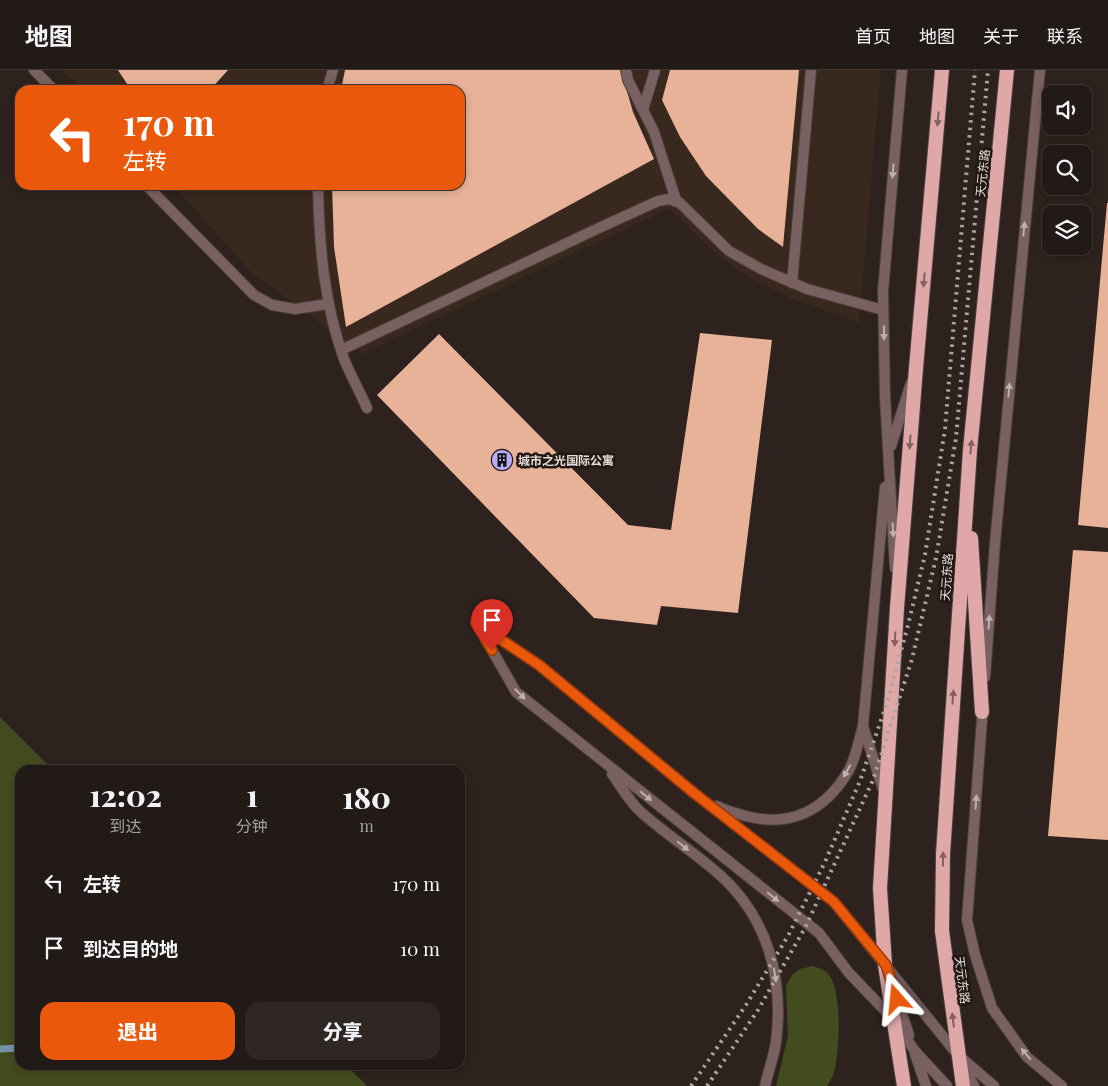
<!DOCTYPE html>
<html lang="zh">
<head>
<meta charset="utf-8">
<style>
	body { margin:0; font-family:"Playfair Display","Noto Sans SC",serif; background:#2e2723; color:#f1f3f6; height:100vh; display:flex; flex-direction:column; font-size:19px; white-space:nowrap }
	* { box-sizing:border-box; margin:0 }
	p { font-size:16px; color:#a2a1a1 }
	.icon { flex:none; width:28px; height:28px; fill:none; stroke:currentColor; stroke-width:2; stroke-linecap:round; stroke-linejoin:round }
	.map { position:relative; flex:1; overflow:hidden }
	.panel { position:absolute; left:15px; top:695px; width:450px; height:305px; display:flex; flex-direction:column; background:#221a16; border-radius:15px; box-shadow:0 2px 8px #0003,0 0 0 1px #3f3835 }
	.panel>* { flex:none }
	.banner { position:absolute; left:15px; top:15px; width:450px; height:105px; border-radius:15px; box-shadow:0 2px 8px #0003,0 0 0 1px #3f3835; background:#ea580c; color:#fff; overflow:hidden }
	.buttons { position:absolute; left:1042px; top:15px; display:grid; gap:10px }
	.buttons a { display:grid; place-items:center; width:50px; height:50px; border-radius:10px; background:#221a16; box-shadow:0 2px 8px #0003,0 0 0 1px #3f3835; font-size:25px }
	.pin { position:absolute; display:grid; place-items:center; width:42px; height:42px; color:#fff; margin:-51px -21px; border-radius:50% 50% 50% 0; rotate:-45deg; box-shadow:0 0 5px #0007 }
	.pin .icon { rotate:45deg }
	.me { position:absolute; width:55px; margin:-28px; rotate:342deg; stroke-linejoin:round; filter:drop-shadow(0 0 4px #0008) }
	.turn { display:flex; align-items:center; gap:18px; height:105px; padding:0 25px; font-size:22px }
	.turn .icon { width:65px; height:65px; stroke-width:2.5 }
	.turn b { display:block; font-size:35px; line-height:42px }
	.eta { display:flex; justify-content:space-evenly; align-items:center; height:85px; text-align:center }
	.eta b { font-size:30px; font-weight:800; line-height:35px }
	.primary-button { display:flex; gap:10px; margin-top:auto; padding:10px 25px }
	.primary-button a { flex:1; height:58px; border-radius:15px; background:#ea580c; color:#fff; font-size:20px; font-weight:800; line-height:58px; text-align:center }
	.primary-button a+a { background:#2e2723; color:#f1f3f6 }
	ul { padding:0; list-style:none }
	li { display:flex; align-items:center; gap:15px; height:65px; padding:0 25px }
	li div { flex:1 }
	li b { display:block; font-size:19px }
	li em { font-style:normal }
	header { display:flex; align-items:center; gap:30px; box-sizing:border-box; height:70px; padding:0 25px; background:#221a16; border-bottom:1px solid #3f3835 }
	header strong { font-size:24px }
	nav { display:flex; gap:28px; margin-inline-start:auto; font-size:18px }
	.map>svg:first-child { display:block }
	.commercial { fill:#39281e }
	.green { fill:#434c1e }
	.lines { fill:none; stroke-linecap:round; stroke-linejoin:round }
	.stream { stroke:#7592a8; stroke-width:7 }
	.building { fill:#e7b298 }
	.service-casing { stroke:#4a403b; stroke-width:12 }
	.pedestrian-casing { stroke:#4a403b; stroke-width:12 }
	.tertiary-casing { stroke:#4a403b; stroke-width:12 }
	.trunk-casing { stroke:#4a403b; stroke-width:16 }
	.service { stroke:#796061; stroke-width:10 }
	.pedestrian { stroke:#796061; stroke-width:10 }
	.tertiary { stroke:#796061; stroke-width:10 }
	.trunk { stroke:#dfa7a8; stroke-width:14 }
	.rail { stroke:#aba39f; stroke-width:4; stroke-dasharray:2.5 5; stroke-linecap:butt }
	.oneway { fill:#81605e }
	.oneway2 { fill:#bdb0ae }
	.route-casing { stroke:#983908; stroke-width:12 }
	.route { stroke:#ea580c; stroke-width:9 }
	.labels { text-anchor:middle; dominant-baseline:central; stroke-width:5; stroke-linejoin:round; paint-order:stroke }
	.street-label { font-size:12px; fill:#e2dbd7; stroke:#231914 }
	.poi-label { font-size:12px; font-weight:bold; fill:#e2dbd7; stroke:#231914; text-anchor:start }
</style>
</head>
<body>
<header>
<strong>地图</strong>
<nav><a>首页</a><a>地图</a><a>关于</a><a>联系</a></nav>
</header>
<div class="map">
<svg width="1108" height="1016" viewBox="0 0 1108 1016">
	<rect width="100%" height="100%" fill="#2d221d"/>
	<!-- commercial -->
	<path class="commercial" d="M62 0H881L859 253 793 229 757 212 731 196 704 173 673 142 666 140 362 284 251 202 173 115H460V20H83Z"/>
	<!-- green -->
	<path class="green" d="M0 647 53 700H20V995H346L367 1016H0Z
		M812 896C819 898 824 899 829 905 842 920 840 982 834 1002 833 1007 830 1011 827 1016H776L788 966 786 916 792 905 800 899Z"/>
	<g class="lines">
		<!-- stream -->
		<path class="stream" d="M0 979 20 978"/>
	</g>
	<!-- building -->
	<path class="building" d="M118 0H228L210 20H131Z
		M345 0H621L633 42 654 89 346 257 334 177 332 115H460V20H341Z
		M670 0H799L783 177 758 159 706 106 680 67 662 30Z
		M1107 133H1108V458L1078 455Z
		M700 263 772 270 738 543 661 536 657 555 594 548 377 325 439 264 628 455 671 460Z
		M1073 480 1108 482V770L1048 766Z"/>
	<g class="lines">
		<!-- service casing -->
		<g class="service-casing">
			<path id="service" d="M34 0 54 20
				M327 20 333 0
				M146 115 254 225 272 235 295 239 328 234
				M318 115C319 174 324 234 344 289 351 306 360 322 367 338
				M341 280 601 157 658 131 669 129 680 133 729 181 761 199 807 219 883 240"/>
		</g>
		<!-- pedestrian casing -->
		<g class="pedestrian-casing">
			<path id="pedestrian" d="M626 0 628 10 654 62 676 130
				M643 40 655 0
				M792 213 811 0"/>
		</g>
		<!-- tertiary casing -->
		<g class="tertiary-casing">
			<path id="tertiary" d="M891 376 911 313
				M895 498 885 327 883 221 902 0
				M476 553 539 595 694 723 834 832 958 985 994 1016
				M478 556 516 622 819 863 849 903 895 951 914 980 947 1016
				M985 607 995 473 1040 0
				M983 636 967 850 975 885 992 938 1027 987 1062 1016
				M612 704C621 716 630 733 642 743 667 765 695 783 720 805 768 848 784 909 776 972 774 986 768 1002 765 1016
				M883 719 863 656 885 417
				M717 736C726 741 736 743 746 746 791 758 826 740 849 700 856 687 859 670 863 656
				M894 920 909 965
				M915 984 926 1016
				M963 995 974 1016"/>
		</g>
		<!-- trunk casing -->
		<g class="trunk-casing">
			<path id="trunk" d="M971 468 982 642
				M904 1016 885 895 880 818 897 538 916 298 942 0
				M963 1016 942 861 943 784 970 380 1007 0"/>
		</g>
		<!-- service -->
		<use href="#service" class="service"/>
		<!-- pedestrian -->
		<use href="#pedestrian" class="pedestrian"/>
		<!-- tertiary -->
		<use href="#tertiary" class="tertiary"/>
		<!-- trunk -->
		<use href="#trunk" class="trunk"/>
		<!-- rail -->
		<path class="rail" d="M691 1016 746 935 788 866 825 792 860 711 887 633 908 555 925 485 945 359 975 0
			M707 1016 758 940 806 856 873 710 912 589 936 488 956 368 988 0"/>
	</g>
	<!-- one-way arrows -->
	<defs><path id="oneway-solid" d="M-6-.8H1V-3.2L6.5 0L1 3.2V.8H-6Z" transform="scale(1.25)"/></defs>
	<g class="oneway">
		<use href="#oneway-solid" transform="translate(938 49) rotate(95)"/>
		<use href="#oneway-solid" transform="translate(924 210) rotate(95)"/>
		<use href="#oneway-solid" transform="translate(910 372) rotate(94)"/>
		<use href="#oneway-solid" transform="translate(971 377) rotate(-85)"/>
		<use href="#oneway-solid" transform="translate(895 569) rotate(93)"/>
		<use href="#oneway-solid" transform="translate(953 627) rotate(-86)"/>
		<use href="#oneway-solid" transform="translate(943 789) rotate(-89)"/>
		<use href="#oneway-solid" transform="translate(953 950) rotate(-97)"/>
	</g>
	<g class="oneway2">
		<use href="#oneway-solid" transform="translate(893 101) rotate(95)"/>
		<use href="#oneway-solid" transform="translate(1024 159) rotate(-85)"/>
		<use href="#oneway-solid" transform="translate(884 263) rotate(89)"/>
		<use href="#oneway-solid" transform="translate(1009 320) rotate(-85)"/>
		<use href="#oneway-solid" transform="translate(893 460) rotate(87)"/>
		<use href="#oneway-solid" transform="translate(989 552) rotate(-86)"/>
		<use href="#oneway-solid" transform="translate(520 624) rotate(45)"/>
		<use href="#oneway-solid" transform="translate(847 701) rotate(119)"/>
		<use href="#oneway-solid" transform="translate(646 726) rotate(39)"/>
		<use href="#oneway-solid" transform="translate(976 732) rotate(-86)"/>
		<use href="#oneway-solid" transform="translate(683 776) rotate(39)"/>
		<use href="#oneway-solid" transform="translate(773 827) rotate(39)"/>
		<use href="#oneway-solid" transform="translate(775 905) rotate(81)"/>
		<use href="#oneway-solid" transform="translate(1026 984) rotate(-130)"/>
	</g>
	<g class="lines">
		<!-- route casing -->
		<g class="route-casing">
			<path id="route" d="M492 580 476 553 539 595 694 723 834 832 886 895 897 929"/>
		</g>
		<!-- route -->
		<use href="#route" class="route"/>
	</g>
	<!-- icons -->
	<defs>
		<g id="building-disc" transform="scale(1.125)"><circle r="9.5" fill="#b6acf8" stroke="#231914"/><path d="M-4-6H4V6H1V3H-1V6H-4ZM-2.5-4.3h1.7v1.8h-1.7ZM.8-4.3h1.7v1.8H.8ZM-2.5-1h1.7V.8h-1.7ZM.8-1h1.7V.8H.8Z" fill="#111"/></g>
	</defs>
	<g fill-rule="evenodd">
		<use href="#building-disc" x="502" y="390"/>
	</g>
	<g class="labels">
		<!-- street labels -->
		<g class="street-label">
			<text transform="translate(982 103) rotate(-84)">天元东路</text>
			<text transform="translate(946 507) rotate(-86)">天元东路</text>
			<text transform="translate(963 910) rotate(83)">天元东路</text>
		</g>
		<!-- poi labels -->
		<g class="poi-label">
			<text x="518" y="390">城市之光国际公寓</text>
		</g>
	</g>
</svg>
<div class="buttons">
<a><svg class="icon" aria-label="sound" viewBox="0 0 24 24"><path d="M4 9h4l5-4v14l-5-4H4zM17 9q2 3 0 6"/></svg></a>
<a><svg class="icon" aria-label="search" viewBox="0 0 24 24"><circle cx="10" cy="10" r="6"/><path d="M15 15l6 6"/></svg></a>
<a><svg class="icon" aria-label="layers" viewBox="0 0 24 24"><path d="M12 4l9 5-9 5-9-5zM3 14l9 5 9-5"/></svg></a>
</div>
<div class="pin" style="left:492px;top:580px;background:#d93025"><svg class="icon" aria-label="arrive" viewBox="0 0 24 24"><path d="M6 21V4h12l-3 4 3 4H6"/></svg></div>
<svg class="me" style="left:897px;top:929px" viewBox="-20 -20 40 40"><path d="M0-17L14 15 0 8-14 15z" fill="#ea580c" stroke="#fff" stroke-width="4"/></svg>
<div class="banner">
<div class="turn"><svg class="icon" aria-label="left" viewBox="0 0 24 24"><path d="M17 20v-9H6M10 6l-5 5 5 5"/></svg><div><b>170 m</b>左转</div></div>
</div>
<section class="panel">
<div class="eta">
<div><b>12:02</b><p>到达</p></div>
<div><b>1</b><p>分钟</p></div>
<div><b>180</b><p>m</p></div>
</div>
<ul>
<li><svg class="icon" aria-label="left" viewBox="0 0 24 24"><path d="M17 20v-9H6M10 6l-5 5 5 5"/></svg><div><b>左转</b></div><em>170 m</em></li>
<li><svg class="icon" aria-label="arrive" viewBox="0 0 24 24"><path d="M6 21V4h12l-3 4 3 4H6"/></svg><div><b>到达目的地</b></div><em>10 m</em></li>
</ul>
<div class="primary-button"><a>退出</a><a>分享</a></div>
</section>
</div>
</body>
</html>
